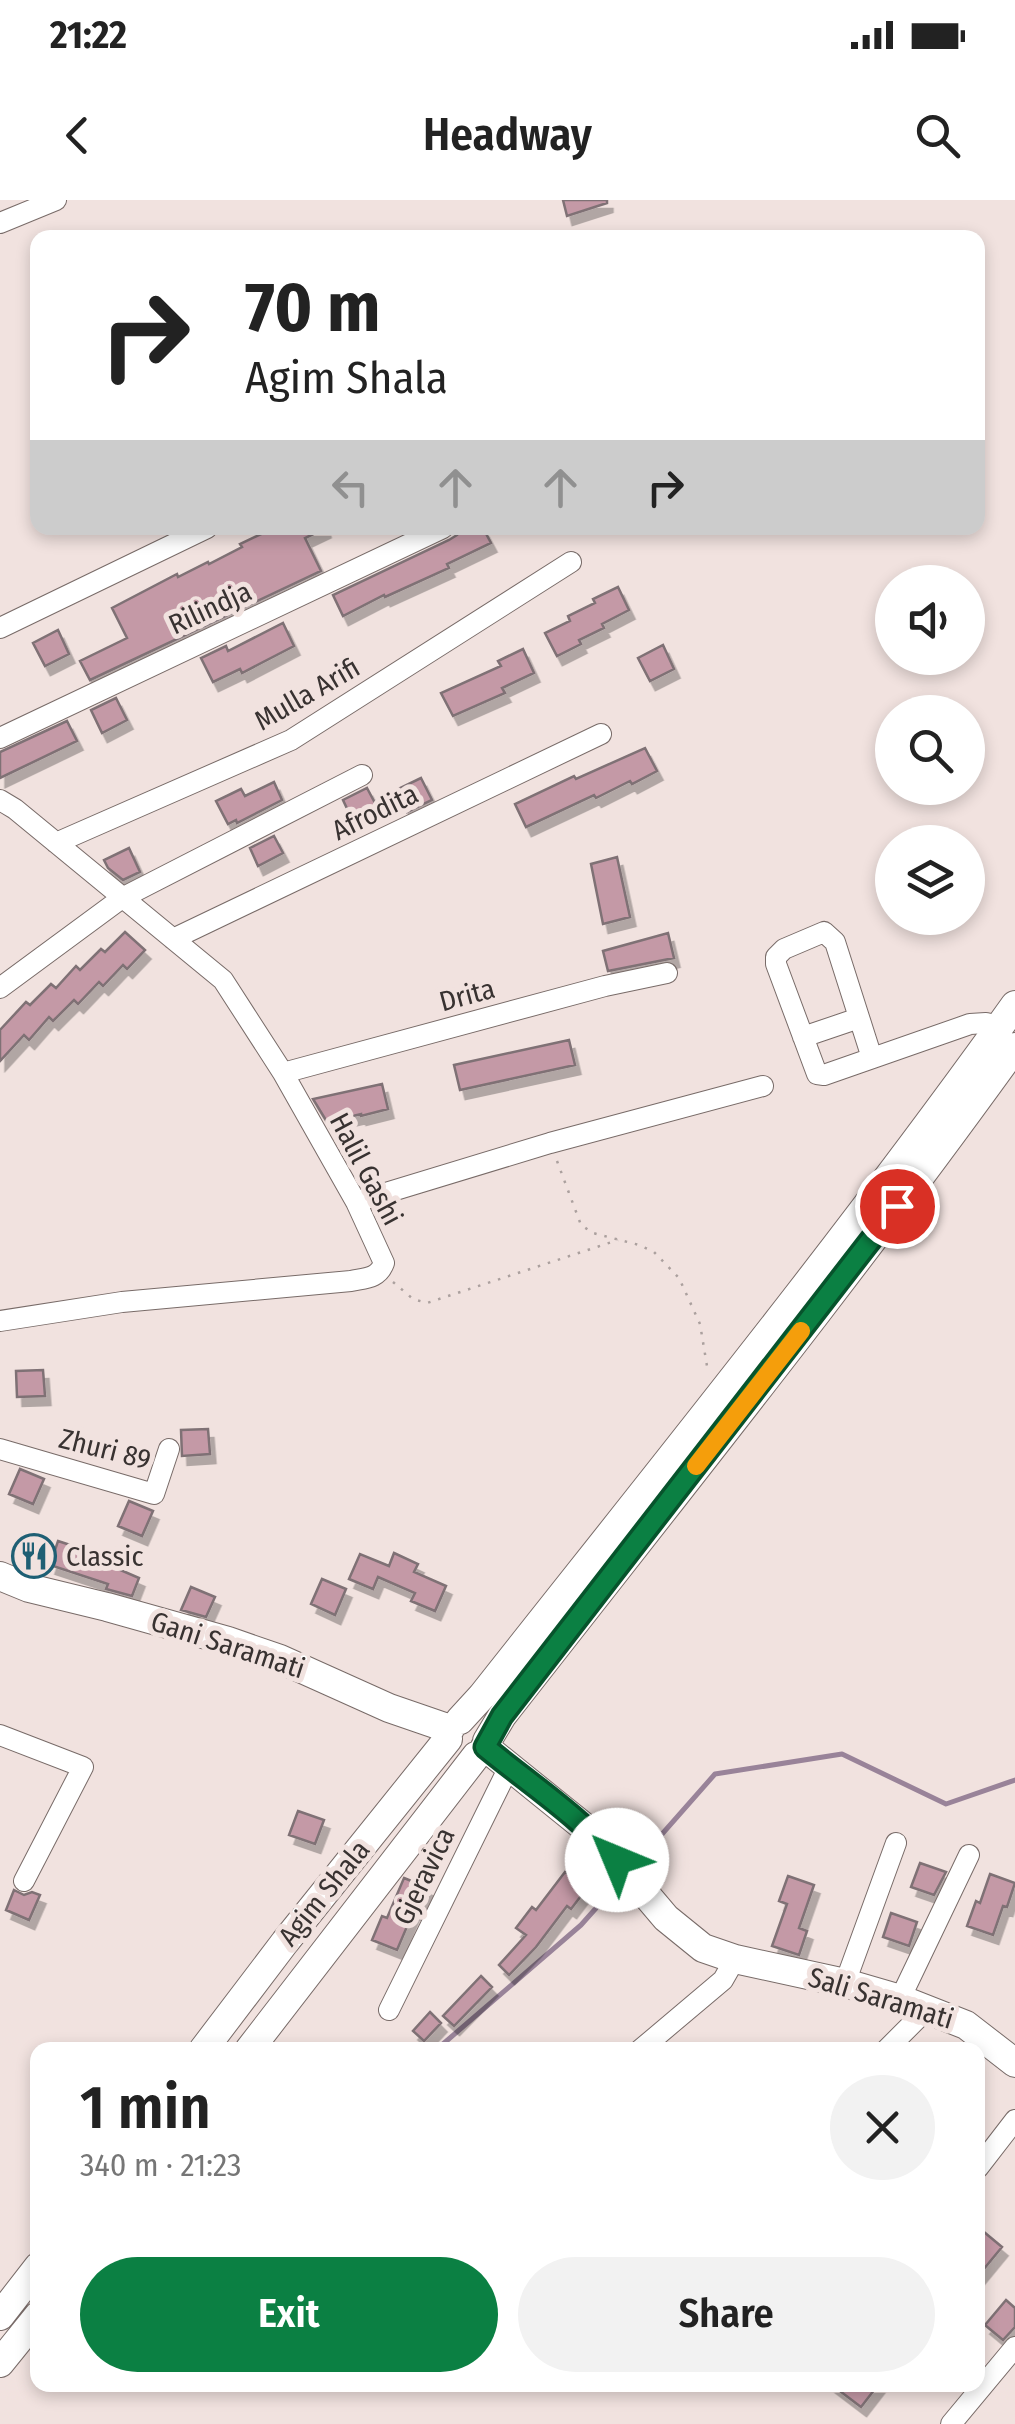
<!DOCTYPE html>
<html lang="en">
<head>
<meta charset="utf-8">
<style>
	body { margin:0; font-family:"Fira Sans Condensed",sans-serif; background:#f2f2f2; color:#222; height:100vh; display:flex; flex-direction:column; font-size:38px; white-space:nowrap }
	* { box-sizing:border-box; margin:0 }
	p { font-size:32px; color:#767676 }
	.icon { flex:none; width:55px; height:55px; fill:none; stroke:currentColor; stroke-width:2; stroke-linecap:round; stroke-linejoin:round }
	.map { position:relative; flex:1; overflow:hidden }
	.sheet { position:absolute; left:30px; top:1842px; width:955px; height:350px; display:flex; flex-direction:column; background:#fff; border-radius:20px; box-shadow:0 5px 15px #0003 }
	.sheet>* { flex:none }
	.hud { position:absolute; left:30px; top:30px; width:955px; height:305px; border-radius:20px; box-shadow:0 5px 15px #0003; background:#fff; color:#222; overflow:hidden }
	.tools { position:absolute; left:875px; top:365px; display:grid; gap:20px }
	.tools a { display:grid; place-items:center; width:110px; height:110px; border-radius:50%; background:#fff; box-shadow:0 5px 15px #0003; font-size:50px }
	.pin { position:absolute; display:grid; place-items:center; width:85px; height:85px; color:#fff; margin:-42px; border:5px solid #fff; border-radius:50%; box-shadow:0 2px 10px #0007 }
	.me { position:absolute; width:110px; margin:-55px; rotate:315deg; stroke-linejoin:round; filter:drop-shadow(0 0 8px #0008) }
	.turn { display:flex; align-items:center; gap:35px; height:210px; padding:0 50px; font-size:45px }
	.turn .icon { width:130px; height:130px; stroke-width:2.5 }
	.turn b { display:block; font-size:70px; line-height:85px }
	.lanes { display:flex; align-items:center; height:95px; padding:0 50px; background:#0003; justify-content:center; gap:50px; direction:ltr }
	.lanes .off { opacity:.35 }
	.round { display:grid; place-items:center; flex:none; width:105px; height:105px; border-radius:52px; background:#f2f2f2 }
	.overview { display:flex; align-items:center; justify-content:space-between; height:170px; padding:0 50px }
	h1 { font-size:60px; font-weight:600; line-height:75px }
	.primary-button { display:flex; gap:20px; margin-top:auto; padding:20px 50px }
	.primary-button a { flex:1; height:115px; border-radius:60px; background:#0b8043; color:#fff; font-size:40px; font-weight:600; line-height:115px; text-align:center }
	.primary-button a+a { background:#f2f2f2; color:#222 }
	.status { display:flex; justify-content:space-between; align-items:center; height:70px; padding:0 50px; background:#fff; direction:ltr }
	.status svg { height:28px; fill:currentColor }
	header { display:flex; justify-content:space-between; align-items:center; height:130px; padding:0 50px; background:#fff; font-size:45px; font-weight:600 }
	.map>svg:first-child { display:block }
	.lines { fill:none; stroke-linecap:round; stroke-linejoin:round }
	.stream { stroke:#998399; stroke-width:5 }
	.building { fill:#c499a6; stroke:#7f7175; stroke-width:2.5; filter:url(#shadow) }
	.street-casing { stroke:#786b68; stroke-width:22 }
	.secondary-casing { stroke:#786b68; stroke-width:30 }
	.path { stroke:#aba09e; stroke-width:2.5; stroke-dasharray:2.5 8; stroke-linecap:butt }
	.street { stroke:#fff; stroke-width:20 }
	.secondary { stroke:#fff; stroke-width:28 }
	.route-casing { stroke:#07532c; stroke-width:25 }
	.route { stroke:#0b8043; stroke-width:18 }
	.slow { stroke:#f59e0b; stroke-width:18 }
	.labels { text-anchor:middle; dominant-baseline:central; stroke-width:10; stroke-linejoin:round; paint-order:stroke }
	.street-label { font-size:28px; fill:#383231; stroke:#f1e2df }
	.poi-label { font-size:28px; fill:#383231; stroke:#f1e2df; text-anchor:start }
</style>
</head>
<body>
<div class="status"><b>21:22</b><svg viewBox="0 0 49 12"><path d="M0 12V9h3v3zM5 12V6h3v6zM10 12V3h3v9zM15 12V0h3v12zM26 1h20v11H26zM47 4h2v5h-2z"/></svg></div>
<header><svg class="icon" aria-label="back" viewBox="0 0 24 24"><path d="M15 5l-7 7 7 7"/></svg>Headway<svg class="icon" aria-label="search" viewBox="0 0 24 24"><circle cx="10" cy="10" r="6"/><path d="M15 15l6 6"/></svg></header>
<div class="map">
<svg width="1015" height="2224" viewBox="0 0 1015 2224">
	<defs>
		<filter id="shadow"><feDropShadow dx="5.5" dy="9" stdDeviation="0" flood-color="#0004"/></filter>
	</defs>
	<rect width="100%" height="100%" fill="#f1e2df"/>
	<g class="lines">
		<!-- stream -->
		<path class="stream" d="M633 1667 715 1574 842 1554 946 1604 1015 1580
			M436 1850 581 1725 622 1679"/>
	</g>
	<!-- building -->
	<path class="building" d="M563 0H607V3L567 16Z
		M274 328H326L305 338 321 371 90 480 80 461 127 438 112 408 177 374 178 377 208 362 209 364 242 347 240 344Z
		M463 328H483L491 343 447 364 449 368 385 397 384 395 343 416 333 395 449 340 457 335 456 331Z
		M618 387 629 410 602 424 604 428 579 440 581 444 557 456 545 433 570 421 568 416 595 403 593 399Z
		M283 423 294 446 242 473 240 469 213 482 201 458 226 446 228 451Z
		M58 430 69 454 45 466 33 443Z
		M663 445 674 469 650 481 638 458Z
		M523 449 534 473 502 488 505 493 453 516 441 493 501 466 498 461Z
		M116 498 127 520 102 533 91 510Z
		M67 521 77 541 0 578V552Z
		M645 548 657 571 632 584 630 581 596 598 594 595 526 627 515 604 574 576 576 579Z
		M421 578 432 600 407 612 396 590Z
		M274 582 282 600 237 623 236 620 228 624 216 601 241 589 245 596Z
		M367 588 376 605 351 617 343 600Z
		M274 636 283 653 258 666 250 648Z
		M129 648 140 672 123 680 108 668 104 660Z
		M617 657 630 717 603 724 591 664Z
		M125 732 145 750 127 769 123 765 103 786 99 782 78 804 74 800 53 821 49 817 29 840 24 835 0 861V830L26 802 30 805 51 784 56 788 76 766 80 770 101 749 105 752Z
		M668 733 674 758 608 771 603 751Z
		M569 840 575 865 460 890 454 865Z
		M382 884 388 909 361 916V914L327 922 313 899Z
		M43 1170 45 1196 17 1197 16 1171Z
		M208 1229 210 1254 182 1256 181 1230Z
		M20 1269 44 1279 33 1304 9 1294Z
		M129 1301 153 1311 142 1336 118 1326Z
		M58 1341 104 1356 102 1362 139 1378 132 1396 106 1389 108 1384 50 1365Z
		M394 1353 418 1364 414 1372 446 1386 435 1411 411 1401 415 1393 378 1377 373 1389 349 1379 360 1354 389 1366Z
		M322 1379 346 1389 335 1415 311 1404Z
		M191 1387 215 1397 206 1417 181 1410Z
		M298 1611 324 1620 315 1644 289 1635Z
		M920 1663 946 1672 934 1695 911 1687Z
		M565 1672 587 1688 571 1709 567 1706 536 1747 509 1775 499 1765 526 1735 516 1728 532 1707 536 1710Z
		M990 1674 1015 1683 1007 1707 1003 1706 993 1735 967 1726 976 1701 980 1703Z
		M788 1676 814 1685 799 1728 807 1731 799 1755 772 1746 787 1704 779 1701Z
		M404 1678 429 1688 419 1712 414 1710 397 1750 372 1740 382 1716 387 1718Z
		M14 1690 24 1695 32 1692 40 1695 29 1720 6 1710Z
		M891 1713 917 1722 909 1746 883 1737Z
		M481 1776 492 1787 454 1826 443 1816Z
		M430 1812 441 1823 424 1841 413 1831Z
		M978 2027 1002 2047 978 2076Z
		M1006 2100 1015 2108V2127L1003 2140 985 2125Z
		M832 2185H878L861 2207Z"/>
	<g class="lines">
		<!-- street casing -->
		<g class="street-casing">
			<path id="street" d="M0 23 56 0
				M0 428 207 328
				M0 538 443 328
				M0 600 15 609 223 780 283 873 356 1002 384 1063C378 1079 365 1078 351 1081L122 1102 0 1121
				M56 643 291 540 571 362
				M173 739 601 534
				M0 788 122 698 362 575
				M803 837 859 818
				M872 858 835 742 824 732 784 749 776 757V764L817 874 824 875 970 824 986 823 1000 826
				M283 873 605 786 667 773
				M356 1002 550 943 763 886
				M0 1249 154 1294 169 1249
				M0 1535 83 1567 24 1681
				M845 1783 896 1643
				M900 1799 969 1655
				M389 1810 509 1567
				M640 1850 723 1780 735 1759
				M886 1850 927 1809
				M978 1968 1015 1920
				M951 2224 1015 2147"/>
		</g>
		<!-- secondary casing -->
		<g class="secondary-casing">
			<path id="secondary" d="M0 1376 29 1388 107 1407 228 1441 280 1459 389 1508 450 1529
				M460 1520 482 1496C662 1268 846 1041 1015 805
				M487 1541 502 1516C675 1294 851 1075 1015 847
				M485 1547 599 1639 666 1718 703 1748 735 1759 845 1783 900 1799 966 1825 1015 1863
				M203 1850 285 1742 448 1539
				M249 1850 476 1556
				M0 2116 38 2067
				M0 2163 38 2116"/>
		</g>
		<!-- path -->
		<path class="path" d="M557 961 581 1025 593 1033 639 1045 654 1052 679 1078 700 1124 708 1172
			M393 1082 413 1099 427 1103 618 1040"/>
		<!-- street -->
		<use href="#street" class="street"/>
		<!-- secondary -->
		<use href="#secondary" class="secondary"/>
	</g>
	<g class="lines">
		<!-- route casing -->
		<g class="route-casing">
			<path id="route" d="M617 1660C579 1616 530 1584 485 1547L502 1516 897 1006"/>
		</g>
		<!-- route -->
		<use href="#route" class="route"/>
		<!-- slow -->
		<path class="slow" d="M696 1266 801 1131"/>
	</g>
	<!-- icons -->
	<defs>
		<g id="restaurant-ring" transform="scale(2.25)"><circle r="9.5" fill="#f1e2df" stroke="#1e5f74" stroke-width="1.5"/><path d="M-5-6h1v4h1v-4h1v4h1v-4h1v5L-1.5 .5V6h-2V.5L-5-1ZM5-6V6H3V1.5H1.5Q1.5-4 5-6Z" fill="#1e5f74"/></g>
	</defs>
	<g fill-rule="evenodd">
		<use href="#restaurant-ring" x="34" y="1356"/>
	</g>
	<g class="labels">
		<!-- street labels -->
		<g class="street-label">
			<text transform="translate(210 408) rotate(-25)">Rilindja</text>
			<text transform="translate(307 494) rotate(-30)">Mulla Arifi</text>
			<text transform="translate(375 612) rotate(-26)">Afrodita</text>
			<text transform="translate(467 795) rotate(-15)">Drita</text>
			<text transform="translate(366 969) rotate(62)">Halil Gashi</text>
			<text transform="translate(105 1249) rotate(14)">Zhuri 89</text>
			<text transform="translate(228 1445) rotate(18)">Gani Saramati</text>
			<text transform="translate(424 1676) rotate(-64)">Gjeravica</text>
			<text transform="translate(324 1693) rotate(-51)">Agim Shala</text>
			<text transform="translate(881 1798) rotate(17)">Sali Saramati</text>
		</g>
		<!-- poi labels -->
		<g class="poi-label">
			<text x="66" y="1356">Classic</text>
		</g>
	</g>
</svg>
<div class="tools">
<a><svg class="icon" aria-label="sound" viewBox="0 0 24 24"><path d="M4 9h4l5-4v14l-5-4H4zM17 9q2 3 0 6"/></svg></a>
<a><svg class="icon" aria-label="search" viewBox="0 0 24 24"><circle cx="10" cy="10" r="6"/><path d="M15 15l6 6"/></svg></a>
<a><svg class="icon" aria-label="layers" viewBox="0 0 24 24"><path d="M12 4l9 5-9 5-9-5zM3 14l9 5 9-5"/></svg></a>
</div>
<div class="pin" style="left:897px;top:1006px;background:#d93025"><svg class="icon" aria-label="arrive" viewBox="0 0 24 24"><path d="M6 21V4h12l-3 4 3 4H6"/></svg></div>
<svg class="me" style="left:617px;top:1660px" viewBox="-20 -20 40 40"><circle r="19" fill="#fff"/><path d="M0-13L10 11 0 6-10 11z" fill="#0b8043"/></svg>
<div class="hud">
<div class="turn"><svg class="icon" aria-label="right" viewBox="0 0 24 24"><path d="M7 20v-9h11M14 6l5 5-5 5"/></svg><div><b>70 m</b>Agim Shala</div></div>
<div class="lanes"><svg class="icon off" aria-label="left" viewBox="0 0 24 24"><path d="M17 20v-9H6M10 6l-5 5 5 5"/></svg><svg class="icon off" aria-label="ahead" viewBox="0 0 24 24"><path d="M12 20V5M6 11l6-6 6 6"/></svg><svg class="icon off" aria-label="ahead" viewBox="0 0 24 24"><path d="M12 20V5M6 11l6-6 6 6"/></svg><svg class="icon" aria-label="right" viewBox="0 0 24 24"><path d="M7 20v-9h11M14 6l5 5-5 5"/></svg></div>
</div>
<section class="sheet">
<div class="overview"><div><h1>1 min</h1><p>340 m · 21:23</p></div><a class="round"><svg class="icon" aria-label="close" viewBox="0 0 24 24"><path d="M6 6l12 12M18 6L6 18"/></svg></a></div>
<div class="primary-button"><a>Exit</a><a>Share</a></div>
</section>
</div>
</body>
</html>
